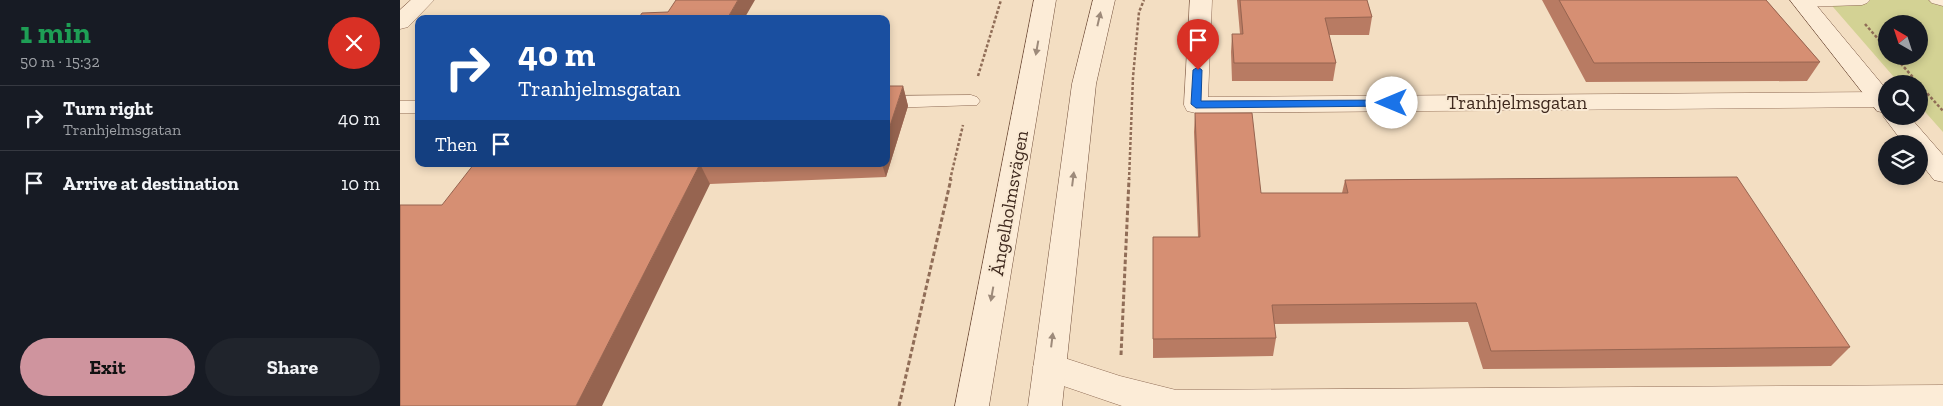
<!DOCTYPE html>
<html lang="en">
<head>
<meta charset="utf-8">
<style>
	body { margin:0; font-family:"Zilla Slab",serif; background:#20242c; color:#f1f3f6; height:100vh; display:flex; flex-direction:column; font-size:19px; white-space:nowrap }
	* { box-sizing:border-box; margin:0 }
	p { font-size:16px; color:#9ea1a6 }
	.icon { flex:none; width:28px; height:28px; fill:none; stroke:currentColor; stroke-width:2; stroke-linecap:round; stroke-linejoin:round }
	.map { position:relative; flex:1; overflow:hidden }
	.panel { display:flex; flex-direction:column; background:#171b24; width:400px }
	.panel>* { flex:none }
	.guide { position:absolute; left:15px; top:15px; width:475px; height:152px; border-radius:10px; box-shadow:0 2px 8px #0003; background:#1a4fa0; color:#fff; overflow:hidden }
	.needle { width:32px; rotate:321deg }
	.controls { position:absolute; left:1478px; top:15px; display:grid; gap:10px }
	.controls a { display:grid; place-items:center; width:50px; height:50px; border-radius:50%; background:#171b24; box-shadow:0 2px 8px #0003; font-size:25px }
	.pin { position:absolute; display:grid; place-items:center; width:42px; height:42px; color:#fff; margin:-51px -21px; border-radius:50% 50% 50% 0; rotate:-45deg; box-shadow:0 0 5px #0007 }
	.pin .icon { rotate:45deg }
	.me { position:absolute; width:55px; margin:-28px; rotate:270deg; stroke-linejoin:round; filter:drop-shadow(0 0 4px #0008) }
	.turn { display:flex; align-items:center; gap:18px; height:105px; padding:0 20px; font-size:22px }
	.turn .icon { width:65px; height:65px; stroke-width:2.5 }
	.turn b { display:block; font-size:35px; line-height:42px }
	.then { display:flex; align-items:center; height:48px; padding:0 20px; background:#0003; gap:10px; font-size:19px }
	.round { display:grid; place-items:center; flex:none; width:52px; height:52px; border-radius:26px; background:#20242c }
	.summary { display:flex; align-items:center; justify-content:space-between; height:85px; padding:0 20px }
	h1 { font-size:30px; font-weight:700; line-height:38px; color:#1e9e55 }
	.cta { display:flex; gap:10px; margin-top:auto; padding:10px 20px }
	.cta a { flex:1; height:58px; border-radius:30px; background:#cf949e; color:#111; font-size:20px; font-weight:700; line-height:58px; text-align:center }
	.cta a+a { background:#20242c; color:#f1f3f6 }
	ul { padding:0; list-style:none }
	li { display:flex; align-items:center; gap:15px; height:65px; padding:0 20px; border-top:1px solid #363941 }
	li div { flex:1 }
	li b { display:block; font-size:19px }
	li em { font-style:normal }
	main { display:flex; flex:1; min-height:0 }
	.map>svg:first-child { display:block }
	.green { fill:#d3d294; fill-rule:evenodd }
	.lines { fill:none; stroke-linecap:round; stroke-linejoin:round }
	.lane-casing { stroke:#906d57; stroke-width:1 }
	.street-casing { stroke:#906d57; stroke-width:1 }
	.secondary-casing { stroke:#714e3a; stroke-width:1 }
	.path-far1 { stroke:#906d57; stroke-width:2.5; stroke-dasharray:3 2; stroke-linecap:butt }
	.path { stroke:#906d57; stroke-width:3; stroke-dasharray:4.5 2.5; stroke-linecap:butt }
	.lane { fill:#fcecd7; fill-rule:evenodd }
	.street { fill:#fcecd7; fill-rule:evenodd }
	.secondary { fill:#fcecd7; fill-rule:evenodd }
	.wall { fill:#b87b63 }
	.shaded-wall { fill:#966450 }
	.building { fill:#d68f73; stroke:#966450 }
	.oneway { fill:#9d8a7a }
	.route { fill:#1a73e8; stroke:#114b97 }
	.labels { text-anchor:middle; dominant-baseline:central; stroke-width:4; stroke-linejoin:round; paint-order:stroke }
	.street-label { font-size:19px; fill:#3e281d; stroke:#f9e9d3 }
</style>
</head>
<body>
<main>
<section class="panel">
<div class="summary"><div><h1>1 min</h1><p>50 m · 15:32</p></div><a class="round" style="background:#d93025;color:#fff"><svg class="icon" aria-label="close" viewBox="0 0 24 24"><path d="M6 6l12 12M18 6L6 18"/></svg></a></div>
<ul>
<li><svg class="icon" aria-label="right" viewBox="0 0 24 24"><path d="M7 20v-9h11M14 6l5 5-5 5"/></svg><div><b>Turn right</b><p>Tranhjelmsgatan</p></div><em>40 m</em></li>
<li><svg class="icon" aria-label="arrive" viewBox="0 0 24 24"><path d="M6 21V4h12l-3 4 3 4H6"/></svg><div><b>Arrive at destination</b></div><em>10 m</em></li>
</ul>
<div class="cta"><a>Exit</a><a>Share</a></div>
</section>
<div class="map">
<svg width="1543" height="406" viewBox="0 0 1543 406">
	<rect width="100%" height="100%" fill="#f3dec2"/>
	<!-- green -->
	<path class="green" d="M1427 0H1543V132L1519 105V84H1500ZM1486 24H1519V56H1486Z"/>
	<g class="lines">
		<!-- lane casing -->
		<g class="lane-casing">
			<path id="lane" d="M1396 0H1470L1467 3 1462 5 1402 7 1397 5 1394 2Z
				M1529 0H1543V6L1532 3Z
				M571 95 577 97 580 101 577 105 486 108V96Z
				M0 101H19V113H0Z"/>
		</g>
		<!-- street casing -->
		<g class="street-casing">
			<path id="street" d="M11 0H34L8 27 0 29V10Z
				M790 0H812L808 97 1482 92 1486 93V107L796 113 787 111 784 105Z
				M649 353 720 376 776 390 1543 385V406H722L637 377 633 367 637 357Z"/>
		</g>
		<!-- secondary casing -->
		<g class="secondary-casing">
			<path id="secondary" d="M634 0H656L589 406H555Z
				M693 0H715L696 84 662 406H628L672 84Z
				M1390 0H1412L1486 89V116H1509L1543 155V182L1534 180 1519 161V144H1504L1483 116 1485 113 1477 111Z"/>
		</g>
		<!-- path-far1 -->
		<path class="path-far1" d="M1465 24 1486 48
			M1494 56 1543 111
			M578 76 601 0
			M550 180 563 125
			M729 180 733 77 739 12 744 0"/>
		<!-- path -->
		<path class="path" d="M721 355 729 179
			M499 406 551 179"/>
		<!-- lane -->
		<use href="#lane" class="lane"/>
		<!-- street -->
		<use href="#street" class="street"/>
		<!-- secondary -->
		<use href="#secondary" class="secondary"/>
	</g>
	<!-- wall -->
	<path class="wall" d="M837 0H967L972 17 969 35H929L936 63 933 81H832L831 52 832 34H840Z
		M1142 0H1366L1420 62 1407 81 1186 82Z
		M503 86 508 106 486 177 310 184 74 164H486Z
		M795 113 861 193H942L945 180 1450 347 1431 366 1083 369 1068 322 874 324 876 338 873 356 753 358V339L798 237 794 132Z"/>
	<!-- shaded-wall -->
	<path class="shaded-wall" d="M338 0H355L344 19H327Z
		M503 86 508 106 486 177 482 164H486V138Z
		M300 164 310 184 202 406H176Z"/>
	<!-- building -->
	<path class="building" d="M276 0H338L327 19H238L242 13 268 12Z
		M840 0H967L972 17 925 18 936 63H834L832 34H843Z
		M1159 0H1366L1420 62 1194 63Z
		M486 86H503L486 138Z
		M795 113H852L861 193H948L945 180 1337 177 1450 347 1091 351 1076 303 872 305 876 338 753 339V237H800Z
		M74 164H314H300L176 406H0V205H42Z"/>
	<!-- one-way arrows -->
	<defs><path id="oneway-solid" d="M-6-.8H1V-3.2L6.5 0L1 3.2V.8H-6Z" transform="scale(1.25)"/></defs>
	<g class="oneway">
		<use href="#oneway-solid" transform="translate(699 19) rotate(-77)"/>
		<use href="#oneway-solid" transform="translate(637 48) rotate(100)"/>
		<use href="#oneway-solid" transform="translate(673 179) rotate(-83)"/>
		<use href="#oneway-solid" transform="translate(592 294) rotate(100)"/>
		<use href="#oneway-solid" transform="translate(652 340) rotate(-83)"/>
	</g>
	<!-- route -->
	<path class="route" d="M798 67 802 70 801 101 992 100 997 103 992 106 796 108 791 104 793 70Z"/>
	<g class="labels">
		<!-- street labels -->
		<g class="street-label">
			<text x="1117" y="102">Tranhjelmsgatan</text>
			<text transform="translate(609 203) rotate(-80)">Ängelholmsvägen</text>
		</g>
	</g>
</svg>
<div class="controls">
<a><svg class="needle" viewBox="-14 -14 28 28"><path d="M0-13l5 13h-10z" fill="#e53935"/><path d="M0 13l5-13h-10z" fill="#9ea1a6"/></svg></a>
<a><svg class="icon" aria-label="search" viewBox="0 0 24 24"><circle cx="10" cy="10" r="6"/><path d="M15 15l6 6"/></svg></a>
<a><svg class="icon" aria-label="layers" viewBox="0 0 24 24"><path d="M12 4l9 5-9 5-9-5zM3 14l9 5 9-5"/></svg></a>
</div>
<div class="pin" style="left:798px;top:70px;background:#d93025"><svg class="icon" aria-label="arrive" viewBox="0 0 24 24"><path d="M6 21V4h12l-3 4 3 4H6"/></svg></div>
<svg class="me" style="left:992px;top:103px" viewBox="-20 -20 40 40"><circle r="19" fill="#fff"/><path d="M0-13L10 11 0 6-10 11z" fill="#1a73e8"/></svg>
<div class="guide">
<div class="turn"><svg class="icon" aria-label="right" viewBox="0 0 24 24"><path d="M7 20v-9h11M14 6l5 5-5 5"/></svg><div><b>40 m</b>Tranhjelmsgatan</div></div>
<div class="then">Then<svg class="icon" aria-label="arrive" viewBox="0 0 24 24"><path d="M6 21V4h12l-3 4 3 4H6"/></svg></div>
</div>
</div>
</main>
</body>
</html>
